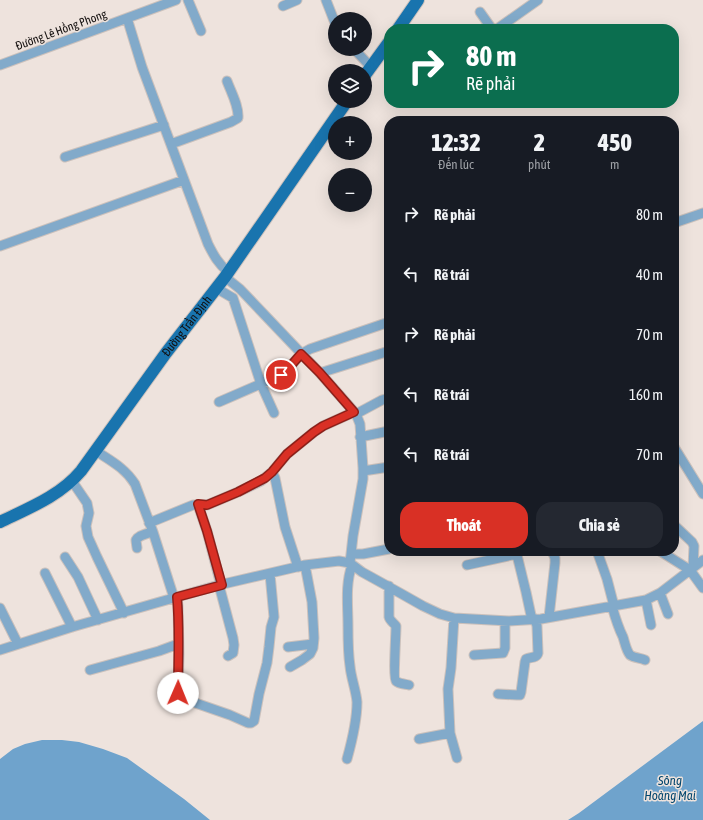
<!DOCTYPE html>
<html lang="vi">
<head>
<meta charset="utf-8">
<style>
	body { margin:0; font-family:"Asap Condensed",sans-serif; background:#242831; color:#f1f3f6; height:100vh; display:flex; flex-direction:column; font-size:15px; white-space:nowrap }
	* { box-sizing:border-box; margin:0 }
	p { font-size:13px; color:#9ea1a6 }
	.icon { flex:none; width:22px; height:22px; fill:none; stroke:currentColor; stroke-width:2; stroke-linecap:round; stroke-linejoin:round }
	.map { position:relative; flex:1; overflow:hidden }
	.side { position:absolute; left:384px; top:116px; width:295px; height:440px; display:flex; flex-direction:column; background:#171b24; border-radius:16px; box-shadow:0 4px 16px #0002 }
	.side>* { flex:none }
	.top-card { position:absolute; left:384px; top:24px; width:295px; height:84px; border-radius:16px; box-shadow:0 4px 16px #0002; background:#0b6e4f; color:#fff; overflow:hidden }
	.fabs { position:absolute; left:328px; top:12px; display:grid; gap:8px }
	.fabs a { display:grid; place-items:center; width:44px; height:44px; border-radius:50%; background:#171b24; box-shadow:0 4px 16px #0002; font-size:20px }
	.pin { position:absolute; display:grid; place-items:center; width:34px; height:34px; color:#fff; margin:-17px; border:2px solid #fff; border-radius:50%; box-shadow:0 1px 4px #0007 }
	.me { position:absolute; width:44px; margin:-22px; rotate:1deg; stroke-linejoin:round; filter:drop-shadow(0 0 3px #0008) }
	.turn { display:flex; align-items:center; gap:14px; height:84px; padding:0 16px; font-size:18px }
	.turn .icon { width:52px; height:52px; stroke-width:2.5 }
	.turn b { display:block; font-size:28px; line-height:34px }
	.eta { display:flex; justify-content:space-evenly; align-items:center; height:68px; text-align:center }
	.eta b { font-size:24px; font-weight:800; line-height:28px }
	.button { display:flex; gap:8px; margin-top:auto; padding:8px 16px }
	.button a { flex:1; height:46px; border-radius:16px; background:#d93025; color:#fff; font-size:16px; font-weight:800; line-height:46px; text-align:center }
	.button a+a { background:#242831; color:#f1f3f6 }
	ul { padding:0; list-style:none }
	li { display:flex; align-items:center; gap:12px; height:60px; padding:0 16px }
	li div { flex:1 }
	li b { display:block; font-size:15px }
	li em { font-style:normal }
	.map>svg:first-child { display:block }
	.water { fill:#6fa3cc }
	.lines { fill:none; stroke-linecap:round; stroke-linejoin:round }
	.minor-casing { stroke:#cbc1bc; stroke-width:11 }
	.major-casing { stroke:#cbc1bc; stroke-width:14 }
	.minor { stroke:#82aaca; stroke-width:9 }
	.major { stroke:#1974ae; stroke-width:12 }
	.route-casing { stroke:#8d1f18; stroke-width:10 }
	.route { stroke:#d93025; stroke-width:7 }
	.labels { text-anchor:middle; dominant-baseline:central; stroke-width:3; stroke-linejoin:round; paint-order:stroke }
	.street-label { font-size:12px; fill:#120e0d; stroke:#eee3dd }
	.water-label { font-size:13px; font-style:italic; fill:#03466e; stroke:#eee3dd }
</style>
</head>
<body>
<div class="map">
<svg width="703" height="820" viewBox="0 0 703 820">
	<rect width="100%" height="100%" fill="#eee3dd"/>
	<!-- water -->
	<path class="water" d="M703 721V820H568L579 813Z
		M42 740H62L79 742 103 749 127 758 184 799 210 820H0V759L13 749 25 744Z"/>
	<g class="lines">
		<!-- minor casing -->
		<g class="minor-casing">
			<path id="minor" d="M188 0 201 31
				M326 0 335 23
				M283 6 297 0
				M480 12 492 29
				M127 18 142 67 208 244C214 256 218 263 228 272
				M497 29 538 0
				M354 49 371 67
				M0 65 176 0
				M171 144 231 122 238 118C239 106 231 92 227 81
				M65 157 164 125
				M674 223 703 213
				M0 246 184 180
				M225 277 240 289 320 373 356 414 360 424 363 468V479L353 536 350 563
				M216 288 233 298 261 384 274 413
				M320 373 389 351
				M219 402 281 375 287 370 301 354 310 349 389 322
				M356 414 382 400 389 398
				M360 437 389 431
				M674 447 703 494
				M96 451C111 461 125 468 135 484L153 532 174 598
				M363 471 389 467
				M272 472 275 478 285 527 298 567
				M72 481 87 503 89 513 86 526 88 537 97 557 124 613
				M198 505 207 531 221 585
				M149 523 193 505H207L238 492 261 481 272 472 287 454 314 432 323 426 354 412
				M674 525 692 542 694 546 693 568
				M137 548C137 547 136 542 136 540 138 536 148 533 153 532
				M516 551 526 592 532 620
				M597 551 607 579 614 606
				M660 551 690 570 703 588
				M351 554H363L389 549
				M65 557 78 577 98 620
				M467 565 517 554
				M45 573 72 627
				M219 585 233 638 234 645 233 653 228 656
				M389 586V617C390 621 394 623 396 626 396 635 393 678 396 681 399 684 405 684 409 685
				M660 593 668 614
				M177 597 178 606 179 654 178 693 180 697 184 699 230 715 248 723H251L254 721 259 694 267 663 269 647 271 627 274 617 270 574
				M646 600 651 625
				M612 606C615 617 618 627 623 637 625 643 626 650 630 655 634 658 641 658 645 660
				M0 608 18 644
				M549 617 555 563V558L552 551
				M454 618 451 668 448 689 450 733 457 758
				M288 647 313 644
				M0 650 72 627 219 585 305 565 339 561 350 563 362 572 400 593 423 606 440 614 454 618 509 621 541 619 646 600 660 593 703 560
				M474 655 503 653 505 648V621
				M290 667 302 660 310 654 313 648 314 638 312 602 305 565
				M90 670 159 651 178 644
				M498 694 517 695H520L521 692 525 662 526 659C531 657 537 658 538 653L537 626 535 619
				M419 739 450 733
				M347 759C352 741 357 721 357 702 356 690 351 678 350 666 348 653 348 639 348 626 348 606 345 585 352 565"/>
		</g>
		<!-- major casing -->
		<g class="major-casing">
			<g id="major">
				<path d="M398 29 418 0"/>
				<path d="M365 75 389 42"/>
				<path id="s1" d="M0 522C29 508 60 496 81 471L166 353 225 277 347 101"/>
			</g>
		</g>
		<!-- minor -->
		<use href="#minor" class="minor"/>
		<!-- major -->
		<use href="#major" class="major"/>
	</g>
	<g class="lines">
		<!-- route casing -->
		<g class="route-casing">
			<path id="route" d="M178 693C178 661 180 629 177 597L222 585 207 531 198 504 207 505 238 492 265 478 272 472 287 454 314 432 323 426 354 412 320 373 301 354 287 370 281 375"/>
		</g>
		<!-- route -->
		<use href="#route" class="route"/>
	</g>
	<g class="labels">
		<!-- street labels -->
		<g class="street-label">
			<text transform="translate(61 30) rotate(-20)">Đường Lê Hồng Phong</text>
			<text stroke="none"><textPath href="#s1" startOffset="276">Đường Trần Định</textPath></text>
		</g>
		<!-- water labels -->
		<g class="water-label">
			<text x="670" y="780">Sông<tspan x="670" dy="15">Hoàng Mai</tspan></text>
		</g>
	</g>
</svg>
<div class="fabs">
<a><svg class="icon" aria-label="sound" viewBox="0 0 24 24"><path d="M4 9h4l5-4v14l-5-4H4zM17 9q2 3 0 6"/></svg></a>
<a><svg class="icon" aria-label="layers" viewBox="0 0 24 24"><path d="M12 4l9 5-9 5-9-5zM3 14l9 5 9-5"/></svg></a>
<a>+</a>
<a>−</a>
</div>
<div class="pin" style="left:281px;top:375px;background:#d93025"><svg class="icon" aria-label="arrive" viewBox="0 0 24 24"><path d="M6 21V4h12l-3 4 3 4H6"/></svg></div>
<svg class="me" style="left:178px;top:693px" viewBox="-20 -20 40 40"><circle r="19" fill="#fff"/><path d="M0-13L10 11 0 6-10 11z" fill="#d93025"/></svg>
<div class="top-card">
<div class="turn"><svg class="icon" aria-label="right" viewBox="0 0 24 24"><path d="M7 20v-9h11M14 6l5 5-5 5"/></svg><div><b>80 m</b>Rẽ phải</div></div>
</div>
<section class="side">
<div class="eta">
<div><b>12:32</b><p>Đến lúc</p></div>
<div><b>2</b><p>phút</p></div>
<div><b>450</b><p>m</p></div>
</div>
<ul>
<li><svg class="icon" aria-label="right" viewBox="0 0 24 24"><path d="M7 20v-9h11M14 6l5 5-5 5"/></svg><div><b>Rẽ phải</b></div><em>80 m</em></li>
<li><svg class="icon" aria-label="left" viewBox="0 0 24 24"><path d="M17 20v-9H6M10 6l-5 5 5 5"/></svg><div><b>Rẽ trái</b></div><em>40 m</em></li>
<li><svg class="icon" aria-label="right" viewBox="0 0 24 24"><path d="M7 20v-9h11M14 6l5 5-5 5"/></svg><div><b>Rẽ phải</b></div><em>70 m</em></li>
<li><svg class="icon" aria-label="left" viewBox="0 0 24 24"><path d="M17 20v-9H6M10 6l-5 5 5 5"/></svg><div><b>Rẽ trái</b></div><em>160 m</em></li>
<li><svg class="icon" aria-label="left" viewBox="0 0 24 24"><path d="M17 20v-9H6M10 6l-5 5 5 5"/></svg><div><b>Rẽ trái</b></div><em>70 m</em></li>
</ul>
<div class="button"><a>Thoát</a><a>Chia sẻ</a></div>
</section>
</div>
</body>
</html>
